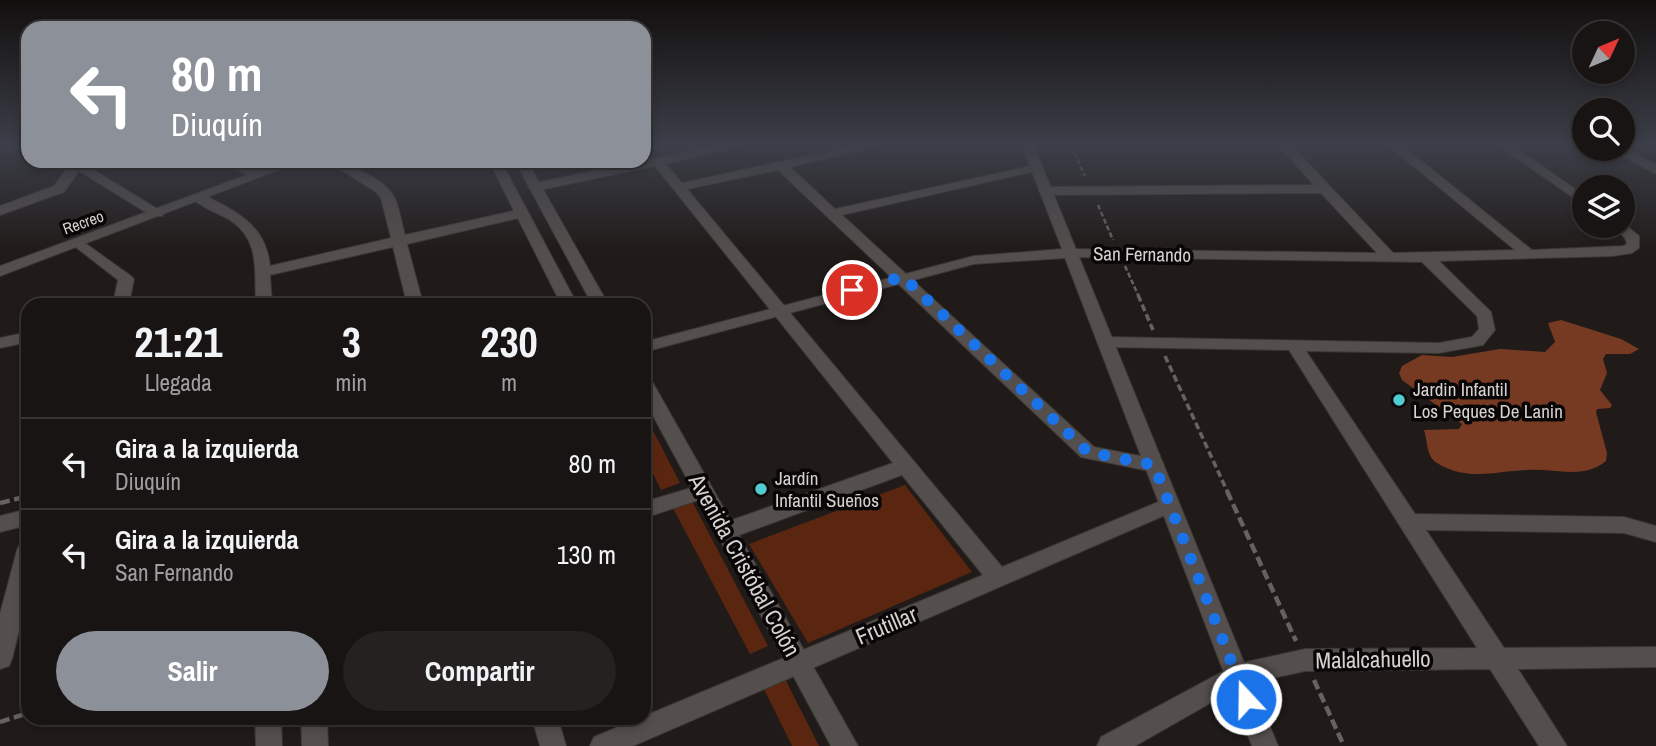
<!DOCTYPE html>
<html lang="es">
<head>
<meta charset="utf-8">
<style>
	body { margin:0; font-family:"Archivo Narrow",sans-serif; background:#252121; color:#f1f3f6; height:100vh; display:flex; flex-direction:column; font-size:26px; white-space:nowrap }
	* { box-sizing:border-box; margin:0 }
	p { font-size:23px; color:#9f9ea0 }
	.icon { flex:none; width:38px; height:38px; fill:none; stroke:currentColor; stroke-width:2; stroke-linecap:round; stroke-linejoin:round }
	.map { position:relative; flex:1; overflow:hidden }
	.details { position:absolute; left:21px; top:298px; width:630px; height:427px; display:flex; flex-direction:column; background:#181413; border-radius:21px; box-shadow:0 4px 10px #0003,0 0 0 2px #363333 }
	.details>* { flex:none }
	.hud { position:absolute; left:21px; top:21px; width:630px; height:147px; border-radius:21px; box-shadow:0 4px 10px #0003,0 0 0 2px #363333; background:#8c9099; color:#fff; overflow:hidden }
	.needle { width:46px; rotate:46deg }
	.tools { position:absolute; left:1572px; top:21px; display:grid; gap:14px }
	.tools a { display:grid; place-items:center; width:63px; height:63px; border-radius:50%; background:#181413; box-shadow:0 4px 10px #0003,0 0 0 2px #363333; font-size:35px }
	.pin { position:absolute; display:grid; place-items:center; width:60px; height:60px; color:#fff; margin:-30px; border:4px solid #fff; border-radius:50%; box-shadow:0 2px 7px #0007 }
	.me { position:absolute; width:77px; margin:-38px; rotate:339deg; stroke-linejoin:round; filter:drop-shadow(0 0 5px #0008) }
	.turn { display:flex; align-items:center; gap:24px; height:147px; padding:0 35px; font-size:32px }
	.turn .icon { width:91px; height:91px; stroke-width:2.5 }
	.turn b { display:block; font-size:49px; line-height:60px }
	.eta { display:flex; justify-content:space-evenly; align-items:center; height:119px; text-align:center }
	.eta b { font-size:42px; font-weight:700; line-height:49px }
	.cta { display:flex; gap:14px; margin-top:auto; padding:14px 35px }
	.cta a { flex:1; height:80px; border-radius:42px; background:#8c9099; color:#fff; font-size:28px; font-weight:700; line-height:80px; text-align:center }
	.cta a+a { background:#252121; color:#f1f3f6 }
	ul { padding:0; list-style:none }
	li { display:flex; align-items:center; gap:21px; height:91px; padding:0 35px; border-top:2px solid #363333 }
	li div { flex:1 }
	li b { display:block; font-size:26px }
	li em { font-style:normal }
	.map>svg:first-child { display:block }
	.green { fill:#5b260f }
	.forest { fill:#763a22 }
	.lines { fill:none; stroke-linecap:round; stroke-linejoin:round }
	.minor-casing { stroke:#3b3735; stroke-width:2 }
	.tertiary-casing { stroke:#3b3735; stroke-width:2 }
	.path-far2 { stroke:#676260; stroke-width:2.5; stroke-dasharray:5 2.5; stroke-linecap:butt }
	.path-far1 { stroke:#676260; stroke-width:3.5; stroke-dasharray:7 3.5; stroke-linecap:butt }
	.path { stroke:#676260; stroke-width:4.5; stroke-dasharray:10 4.5; stroke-linecap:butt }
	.minor { fill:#544e4c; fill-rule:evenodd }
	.tertiary { fill:#544e4c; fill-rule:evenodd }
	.route { stroke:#1a73e8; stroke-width:12; stroke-dasharray:0 21.6 }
	.poi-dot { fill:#51ccd2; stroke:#080606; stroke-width:2.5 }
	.labels { text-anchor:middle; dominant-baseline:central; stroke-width:7; stroke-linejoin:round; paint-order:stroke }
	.far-street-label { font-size:16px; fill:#d5d1cf; stroke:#080606 }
	.street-label { font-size:19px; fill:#d5d1cf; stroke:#080606 }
	.poi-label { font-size:19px; fill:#d5d1cf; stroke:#080606; text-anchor:start }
	.near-street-label { font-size:23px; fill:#d5d1cf; stroke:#080606 }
</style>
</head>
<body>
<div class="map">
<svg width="1656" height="746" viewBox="0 0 1656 746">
	<rect width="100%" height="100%" fill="#201b19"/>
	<!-- green -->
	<path class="green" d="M644 413 680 483 661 490 644 455Z
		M905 485 972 572 808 643 749 544Z
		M692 501 768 646 750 654 673 508Z
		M781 671 819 746H792L760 681Z"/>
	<!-- forest -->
	<path class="forest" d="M1561 320 1621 339 1639 349 1630 354H1606L1603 359 1607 373 1600 390 1612 405 1610 408 1597 409 1596 412 1607 453 1606 461C1583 480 1554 468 1528 470 1496 471 1467 482 1437 463 1426 456 1428 442 1424 430L1459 429 1462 424 1402 380 1399 373 1402 366 1422 355 1452 357 1500 349 1545 352 1555 342 1548 323Z"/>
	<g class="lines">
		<!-- minor casing -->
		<g class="minor-casing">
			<path id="minor" d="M714 146H739L666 164 682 183 854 146H878L790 167 835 209 1040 164V170L842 215 1094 447 1161 460 1164 465 1161 470 1154 472 1081 457 778 170 687 189 1002 567 1163 500 1170 497 1177 500 1180 505 1177 510 633 746H590L594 737 983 575 902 475 734 537 726 539 718 537 715 531 718 525 893 463 655 166 535 191 528 187 535 183Z
				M1279 146H1292L1393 253 1515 250 1389 146H1403L1532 250 1623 246 1627 244 1625 238 1613 226H1622V222L1639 236V248L1632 253 1613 256 1439 261 1491 312 1495 330 1483 345 1439 353 1306 351 1415 514 1624 517 1656 526V542L1624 533 1426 530 1504 648 1656 647V667L1518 669 1567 746H1539L1490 669 1305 671 1242 685 1135 746H1097L1101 737 1237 664 1305 649 1477 648 1289 350 1106 347 1098 342 1106 337 1439 343 1472 337 1479 329 1477 316 1422 262 1071 257 1064 253 1071 249 1377 253 1321 193 1046 195 1039 191 1046 187 1314 185Z
				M1499 146H1513L1584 195V205Z
				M1622 147 1656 165V174L1610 149Z
				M72 161H84V164L164 213 162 216H152L79 171 64 192 0 215V206L54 186Z
				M222 161H238L262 175 252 178Z
				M327 161C346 161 385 179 394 197 400 208 401 223 405 235L522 209 529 213 527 216 407 244 423 304H407L393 247 270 275 272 304H256C254 273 261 240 230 220 218 213 202 208 192 198L194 195H204C237 212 266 225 270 266L391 238 381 198 376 192Z
				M78 238 131 276 134 279 129 304H113L118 280 73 245 71 242Z
				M28 332V342L0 348V338Z
				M704 484 711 486 714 491 711 496 644 518V502Z
				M28 542V594L12 659 9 666 0 669V614L17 550 20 544Z
				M255 718H281L282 746H256Z
				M301 718H327L328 746H302Z
				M532 718H558L566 746H540Z"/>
		</g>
		<!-- tertiary casing -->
		<g class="tertiary-casing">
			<path id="tertiary" d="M1022 146H1034L1278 746H1252L1065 258 974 264 644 352V342L974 256 1062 249Z
				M285 161H302L0 276V266Z
				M489 161H501L577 304H561Z
				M515 161H527L608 304H592Z
				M644 377 653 383 858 746H831L644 399Z
				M28 509V525L0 532V516Z"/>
		</g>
		<!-- path-far2 -->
		<path class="path-far2" d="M1071 146 1085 176
			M1098 205 1113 240
			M1125 266 1139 297"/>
		<!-- path-far1 -->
		<path class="path-far1" d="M1138 295 1153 330
			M1165 356 1228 493"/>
		<!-- path -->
		<path class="path" d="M1227 491 1296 641
			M0 503 28 496
			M1314 680 1344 746
			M0 722 28 713"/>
		<!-- minor -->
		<use href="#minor" class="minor"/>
		<!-- tertiary -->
		<use href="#tertiary" class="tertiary"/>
	</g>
	<!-- sky -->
	<linearGradient id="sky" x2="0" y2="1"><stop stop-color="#120f0e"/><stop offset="0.58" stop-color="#3c3f49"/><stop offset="1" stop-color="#3c3f49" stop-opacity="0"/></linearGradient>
	<rect width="1656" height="251" fill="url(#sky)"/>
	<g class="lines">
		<!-- route -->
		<path class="route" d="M852 290 903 277 1088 452 1154 465 1246 699"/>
	</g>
	<!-- markers -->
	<g class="poi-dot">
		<circle cx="1399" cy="400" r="7"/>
		<circle cx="761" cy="489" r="7"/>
	</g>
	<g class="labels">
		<!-- far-street labels -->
		<g class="far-street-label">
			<text transform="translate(83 222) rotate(-20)">Recreo</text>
		</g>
		<!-- street labels -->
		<g class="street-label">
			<text transform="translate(1142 254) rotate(1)">San Fernando</text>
		</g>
		<!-- poi labels -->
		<g class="poi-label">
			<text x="1413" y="389">Jardin Infantil<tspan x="1413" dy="22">Los Peques De Lanin</tspan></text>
			<text x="775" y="478">Jardín<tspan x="775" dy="22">Infantil Sueños</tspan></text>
		</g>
		<!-- near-street labels -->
		<g class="near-street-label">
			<text transform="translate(745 565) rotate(61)">Avenida Cristóbal Colón</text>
			<text transform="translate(886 625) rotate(-23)">Frutillar</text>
			<text transform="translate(1373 659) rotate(-1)">Malalcahuello</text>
		</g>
	</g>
</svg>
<div class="tools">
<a><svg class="needle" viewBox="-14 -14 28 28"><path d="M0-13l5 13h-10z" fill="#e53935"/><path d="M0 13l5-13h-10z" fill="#9f9ea0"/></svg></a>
<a><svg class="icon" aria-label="search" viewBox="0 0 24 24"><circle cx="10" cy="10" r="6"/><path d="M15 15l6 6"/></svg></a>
<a><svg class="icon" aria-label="layers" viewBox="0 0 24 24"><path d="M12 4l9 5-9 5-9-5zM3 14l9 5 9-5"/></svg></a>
</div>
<div class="pin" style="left:852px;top:290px;background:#d93025"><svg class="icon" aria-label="arrive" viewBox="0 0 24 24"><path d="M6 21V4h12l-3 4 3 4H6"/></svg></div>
<svg class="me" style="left:1246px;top:699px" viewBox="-20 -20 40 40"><circle r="17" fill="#1a73e8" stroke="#fff" stroke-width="3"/><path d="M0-11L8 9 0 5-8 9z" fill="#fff"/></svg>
<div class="hud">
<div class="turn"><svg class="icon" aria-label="left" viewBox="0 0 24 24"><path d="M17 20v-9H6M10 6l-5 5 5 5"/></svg><div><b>80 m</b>Diuquín</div></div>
</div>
<section class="details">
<div class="eta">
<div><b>21:21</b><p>Llegada</p></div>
<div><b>3</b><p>min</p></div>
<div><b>230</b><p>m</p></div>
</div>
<ul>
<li><svg class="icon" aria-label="left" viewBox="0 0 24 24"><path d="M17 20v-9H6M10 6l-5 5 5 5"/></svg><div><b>Gira a la izquierda</b><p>Diuquín</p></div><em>80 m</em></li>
<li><svg class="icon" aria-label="left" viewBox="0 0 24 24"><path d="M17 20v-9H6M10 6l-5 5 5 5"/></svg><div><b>Gira a la izquierda</b><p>San Fernando</p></div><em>130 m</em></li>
</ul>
<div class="cta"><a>Salir</a><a>Compartir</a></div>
</section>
</div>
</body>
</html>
